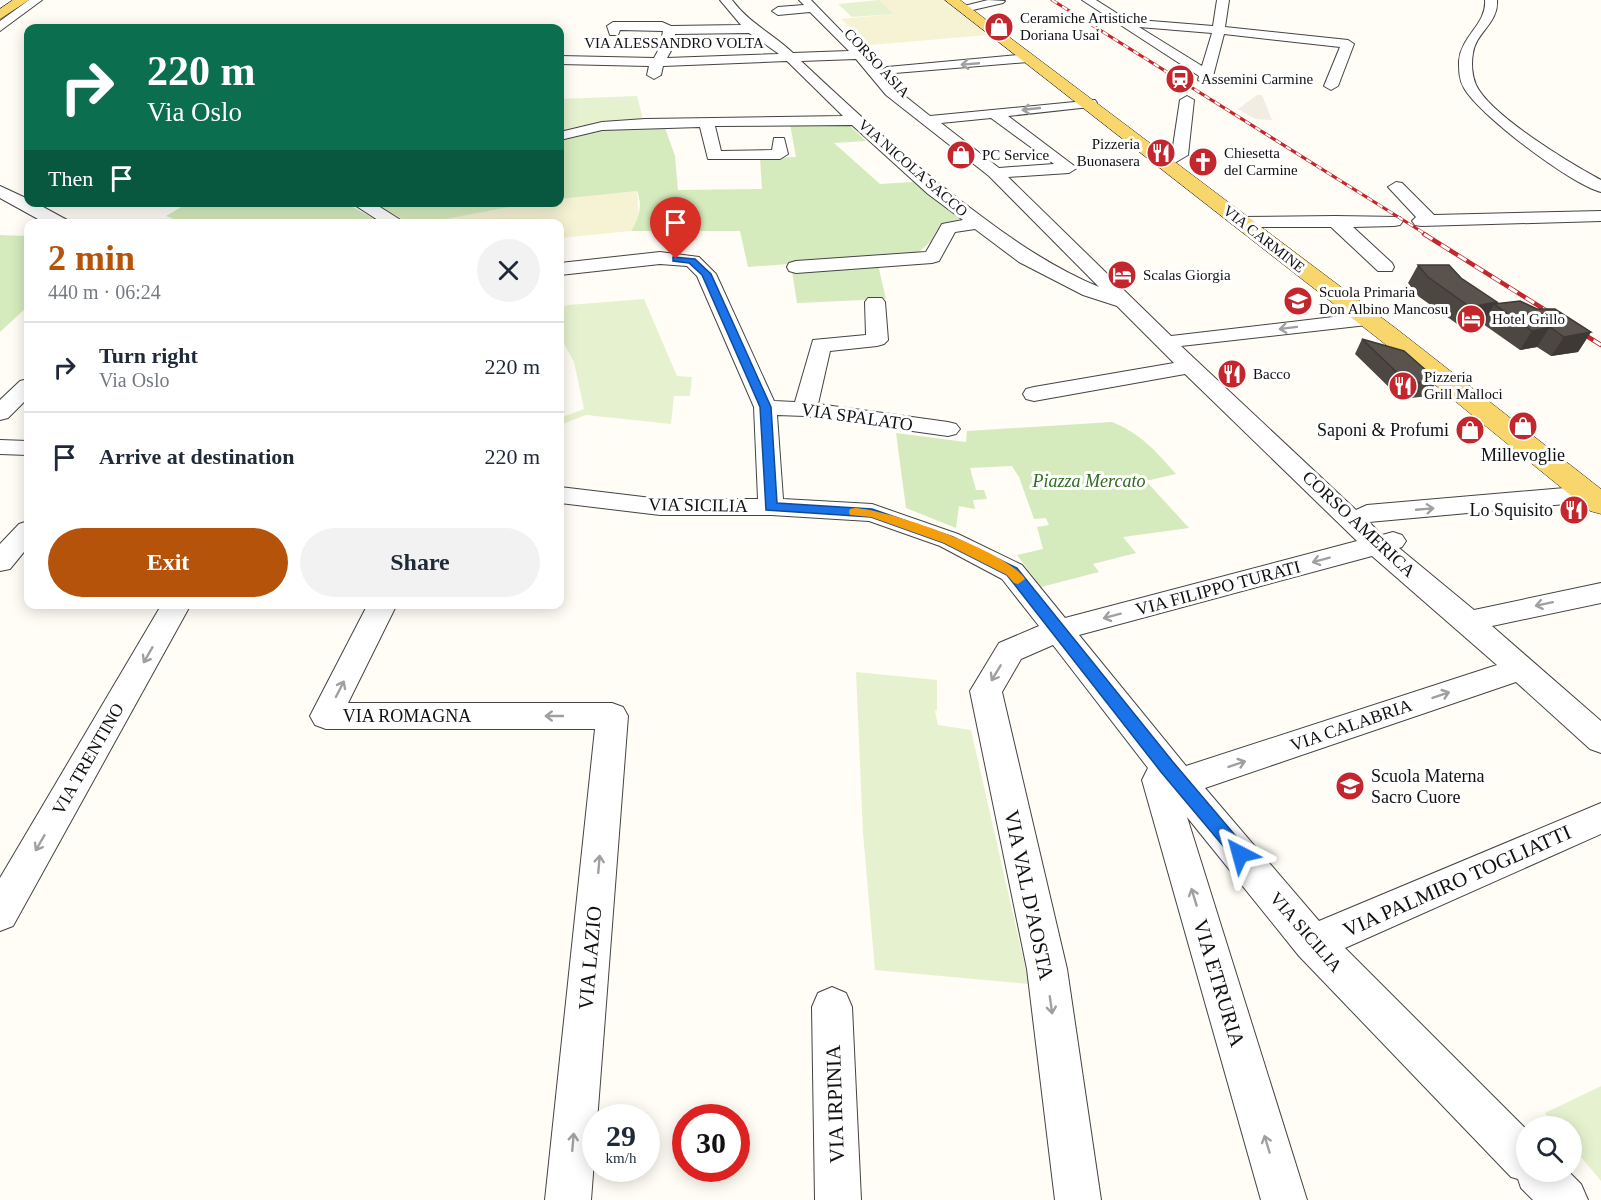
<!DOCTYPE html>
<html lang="en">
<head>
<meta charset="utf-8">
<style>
	body { margin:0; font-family:"Times New Roman",serif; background:#f2f2f3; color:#1f2937; height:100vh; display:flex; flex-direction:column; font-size:22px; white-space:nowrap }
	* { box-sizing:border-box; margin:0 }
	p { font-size:20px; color:#747a83 }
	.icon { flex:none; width:33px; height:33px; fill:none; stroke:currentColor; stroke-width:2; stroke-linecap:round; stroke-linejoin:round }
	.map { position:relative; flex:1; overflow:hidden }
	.drawer { position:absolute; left:24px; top:219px; width:540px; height:390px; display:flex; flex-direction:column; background:#fff; border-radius:12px; box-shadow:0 3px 15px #0003 }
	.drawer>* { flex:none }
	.banner { position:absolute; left:24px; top:24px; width:540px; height:183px; border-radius:12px; box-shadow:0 3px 15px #0003; background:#0b6e4f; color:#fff; overflow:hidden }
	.fabs { position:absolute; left:1516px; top:1116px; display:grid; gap:12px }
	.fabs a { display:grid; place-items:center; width:66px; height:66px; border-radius:50%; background:#fff; box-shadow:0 3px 15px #0003; font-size:30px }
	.speed { position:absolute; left:582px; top:1104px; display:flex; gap:12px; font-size:30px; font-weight:700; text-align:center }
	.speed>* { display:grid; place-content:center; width:78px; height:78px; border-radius:50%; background:#fff; box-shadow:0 3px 15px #0003; line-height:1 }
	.speed small { font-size:15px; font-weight:400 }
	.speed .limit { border:9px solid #d22; background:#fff; color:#111 }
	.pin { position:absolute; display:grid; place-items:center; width:51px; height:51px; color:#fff; margin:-62px -26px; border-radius:50% 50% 50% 0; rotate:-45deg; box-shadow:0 0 6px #0007 }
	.pin .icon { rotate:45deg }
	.me { position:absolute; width:66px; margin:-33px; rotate:321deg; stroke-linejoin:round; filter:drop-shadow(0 0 4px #0008) }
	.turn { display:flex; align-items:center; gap:21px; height:126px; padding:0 24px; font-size:27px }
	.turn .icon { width:78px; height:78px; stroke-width:2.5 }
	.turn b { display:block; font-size:42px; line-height:51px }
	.then { display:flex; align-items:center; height:57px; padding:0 24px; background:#0003; gap:12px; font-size:22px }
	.round { display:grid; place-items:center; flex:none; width:63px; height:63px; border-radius:32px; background:#f2f2f3 }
	.head { display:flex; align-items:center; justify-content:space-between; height:102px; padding:0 24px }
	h1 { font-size:36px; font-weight:600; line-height:45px; color:#b45309 }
	.button { display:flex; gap:12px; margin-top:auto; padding:12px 24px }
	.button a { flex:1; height:69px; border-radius:36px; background:#b45309; color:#fff; font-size:24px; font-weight:600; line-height:69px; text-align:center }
	.button a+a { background:#f2f2f3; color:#1f2937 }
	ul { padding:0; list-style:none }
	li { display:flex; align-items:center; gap:18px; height:90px; padding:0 24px; border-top:2px solid #e0e1e3 }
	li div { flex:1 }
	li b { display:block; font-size:22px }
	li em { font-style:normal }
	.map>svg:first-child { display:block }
	.farmland { fill:#f6f3d4 }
	.green { fill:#d5ebbd }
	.pitch { fill:#e6f2cf }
	.plaza { fill:#f1ede2 }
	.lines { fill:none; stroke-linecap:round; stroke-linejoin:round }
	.minor-casing { stroke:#444; stroke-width:2 }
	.major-casing { stroke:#222; stroke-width:1 }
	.minor { fill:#fff; fill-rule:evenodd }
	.major { fill:#f9d66b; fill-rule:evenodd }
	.rail-far1-casing { stroke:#c4262e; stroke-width:3 }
	.rail-casing { stroke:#c4262e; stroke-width:4.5 }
	.rail-far1 { stroke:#fff; stroke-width:2; stroke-dasharray:6; stroke-linecap:butt }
	.rail { stroke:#fff; stroke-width:3; stroke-dasharray:10; stroke-linecap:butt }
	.wall { fill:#4d4742 }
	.shaded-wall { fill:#3f3936 }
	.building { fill:#5a524d; stroke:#3f3936; stroke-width:1.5 }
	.oneway { stroke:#a0a0a0 }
	.route { fill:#1a73e8; stroke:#114b97; stroke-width:1.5 }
	.slow { fill:#f59e0b }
	.labels { text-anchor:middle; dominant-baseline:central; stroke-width:6; stroke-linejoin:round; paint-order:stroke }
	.far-poi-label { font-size:15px; fill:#111; stroke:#fff; text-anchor:start }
	.far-street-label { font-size:15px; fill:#111; stroke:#fff }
	.street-label { font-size:18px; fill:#111; stroke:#fff }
	.poi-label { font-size:18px; fill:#111; stroke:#fff; text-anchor:end }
	.park-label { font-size:18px; font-style:italic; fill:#2f6b1f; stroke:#fff }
	.near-street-label { font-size:21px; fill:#111; stroke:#fff }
</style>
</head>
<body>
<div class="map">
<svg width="1601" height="1200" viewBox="0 0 1601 1200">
	<rect width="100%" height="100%" fill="#fffdf5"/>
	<!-- farmland -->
	<path class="farmland" d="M879 0H944L988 35 870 45 841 19 894 14Z
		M637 191 639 219 631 231 560 238V224H420L528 203 560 202V199Z"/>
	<!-- green -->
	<path class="green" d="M790 124H848L866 141 834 143 880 184 913 182 961 219 945 223 937 230 931 241 920 251 911 255 748 267 740 231H631C639 219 643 204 637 191L560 199V139L591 130 664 125 675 156 678 190 762 189 760 158 796 157Z
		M343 202 382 223H341L330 219 319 224H186L166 216 188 203Z
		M373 203H529L420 224 410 223Z
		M28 234V306L0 332V235L25 236Z
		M878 265 886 299 797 303 792 272Z
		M1112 422C1140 433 1157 452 1176 474L1146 481 1189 528 1123 537 1136 553 1093 564 1099 572 1041 587 1017 555 1043 549 1037 527 1049 525 1046 518 1034 519 1019 477 1012 466 970 468 976 490H984L987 499 973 500 975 509 959 506 956 528 906 508 896 433 966 442 967 431Z"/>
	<!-- pitch -->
	<path class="pitch" d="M879 0 894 14 852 17 838 4Z
		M637 96 643 119 560 133V99Z
		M644 299 677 376 692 377 690 396H674L671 424 586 415 560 425V418L584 409 574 362 560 336V308L568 305Z
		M856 672 937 680V710L935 711 938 725 971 730 1029 984 875 970 863 833Z
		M1601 1086V1181L1572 1146V1126H1556L1545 1113Z"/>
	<!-- plaza -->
	<path class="plaza" d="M1257 95H1262L1272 120 1255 119 1238 109Z"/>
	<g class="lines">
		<!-- minor casing -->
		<g class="minor-casing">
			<path id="minor" d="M29 0H42L0 31V21Z
				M720 0H732C750 24 772 33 793 53L849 51 810 12 778 15 772 11 778 7 804 5 799 0H811L880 71 887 67 1028 54 1035 58 1028 62 883 74 896 89 930 116 1095 100 1097 103 1095 106 1090 107 1008 116 1077 168 1069 173 1008 177 1171 336 1367 313 1374 315 1377 319 1374 323 1367 325 1181 346 1356 510 1367 505 1588 486 1597 488 1601 494 1597 500 1588 502 1369 522 1382 535 1393 532 1402 535 1406 541 1402 547 1399 548 1474 610 1601 583V603L1492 626 1601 721V753L1590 749 1516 682 1205 788 1319 921 1601 803V834L1345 948 1527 1130V1172H1569L1581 1184 1588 1200H1533L1521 1188 1518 1179 1511 1177 1299 956 1187 817 1307 1200H1261L1142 780 1148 768 1053 645 1021 659 1002 692 1067 969 1101 1200H1055L1027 969 970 691 999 643 1039 626 1002 579 940 546 869 521 771 515H660L560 503V487L660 499H758L754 407 697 276 687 266 660 264 560 275V263L660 252 699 257 716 274 774 401 795 402 813 340 866 335 865 302 868 298H882L885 302 888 340 884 344 877 346 830 351 818 404 948 422 956 424 960 429 956 434 948 436 805 416 777 415 783 499 872 504 958 534 1022 565 1065 618 1357 541 1185 374 1034 401 1026 399 1023 394 1026 389 1034 387 1174 363 1117 306 1083 295 1019 262 975 229 955 232 939 261 932 263 796 273 789 271 787 267 789 263 796 261 926 252 942 224 963 220 928 194 852 125 715 126 721 151 772 150 774 138H784L788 154 780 159H708L700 127 602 130 560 140V132L602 122 645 119 843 116 787 61 663 66 661 75 654 79 647 75 649 66 560 64V56L654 58 660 47 663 31 620 30 618 35H610L607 26 613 22H662L671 26 741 25ZM749 33 779 54 667 58 673 47 675 34ZM856 59 886 95 989 176 1099 287C1058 270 1021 246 985 219 919 171 861 117 801 61ZM991 118 1054 164 999 168 941 123ZM1372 556 1497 665 1186 766 1079 635Z
				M988 0 1005 1 1003 3 964 12 958 9 960 7Z
				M1082 0H1096L1126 19 1213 26 1217 0H1229L1225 27 1348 40 1354 44 1338 86 1331 90 1324 86 1340 47 1224 34 1212 80 1205 84 1198 80 1199 76ZM1139 27 1212 33 1202 66Z
				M1485 0H1497C1499 23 1476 32 1473 53 1471 63 1472 76 1476 85 1491 116 1570 163 1601 180V192C1572 185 1479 115 1464 88 1459 80 1459 70 1459 61 1461 36 1487 24 1485 0Z
				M1187 96 1194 100 1188 155 1171 165H1159L1157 162 1172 153 1180 100Z
				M1396 182 1402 183 1434 215 1601 211V221L1421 226 1415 225 1412 221 1416 217 1388 187Z
				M0 186 28 199V202H34L67 220 70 224H47L0 198Z
				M350 202H372L407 224H384Z
				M1335 216 1400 217 1403 221 1400 225 1394 226 1353 227 1392 263 1394 267 1392 271H1378L1331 227H1242L1236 226 1233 222 1236 218 1242 217Z
				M28 379V398L8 418 0 420V400L20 381Z
				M0 440 28 441V455L0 454Z
				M28 521V547L10 569 0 571V544L19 524Z
				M162 604H191L13 926 0 931V878Z
				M368 604H397L348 703H612L623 707 628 716 591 1200H545L595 729H326L315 725 310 716Z
				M832 987 846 993 852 1007 861 1200H815L812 1007 818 993Z"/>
		</g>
		<!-- major casing -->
		<g class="major-casing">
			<path id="major" d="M13 0H29L0 19V9Z
				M945 0H960L1398 330 1601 489V514L1590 511 1380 340Z"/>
		</g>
		<!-- minor -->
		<use href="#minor" class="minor"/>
		<!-- major -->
		<use href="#major" class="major"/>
		<!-- rail-far1 casing -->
		<g class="rail-far1-casing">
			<path id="rail-far1" d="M1052 0 1427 235"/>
		</g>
		<!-- rail casing -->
		<g class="rail-casing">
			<path id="rail" d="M1424 234 1601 345"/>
		</g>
		<!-- rail-far1 -->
		<use href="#rail-far1" class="rail-far1"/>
		<!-- rail -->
		<use href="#rail" class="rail"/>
	</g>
	<!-- wall -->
	<path class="wall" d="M1418 265 1461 278 1496 304 1537 309 1591 332 1578 352 1551 356 1537 347 1520 350 1483 324 1484 322 1460 326 1418 296 1408 283Z
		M1362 339 1437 380 1429 396 1401 399 1355 354Z"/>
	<!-- shaded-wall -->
	<path class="shaded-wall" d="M1497 302 1495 305 1494 304 1484 322 1460 326 1470 307Z
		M1550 327 1537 347 1520 350 1532 331Z
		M1591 332 1578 352 1551 356 1564 337Z"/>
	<!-- building -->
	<path class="building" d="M1418 265H1449L1461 278 1497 302 1470 307 1428 277Z
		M1520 301 1537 309H1555L1591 332 1564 337 1550 327 1532 331 1494 304Z
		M1362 339 1404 351 1437 380 1409 384Z"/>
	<!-- one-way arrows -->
	<defs><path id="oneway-shaft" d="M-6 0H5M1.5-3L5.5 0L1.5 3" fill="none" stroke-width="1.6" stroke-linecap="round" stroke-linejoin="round" transform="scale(1.5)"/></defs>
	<g class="oneway">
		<use href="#oneway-shaft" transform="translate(970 64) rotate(175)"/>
		<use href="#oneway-shaft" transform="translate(1031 109) rotate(174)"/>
		<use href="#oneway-shaft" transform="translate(1288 328) rotate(173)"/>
		<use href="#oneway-shaft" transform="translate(1425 509) rotate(-5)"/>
		<use href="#oneway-shaft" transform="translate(1321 560) rotate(165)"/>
		<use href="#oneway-shaft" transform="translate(1544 604) rotate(168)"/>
		<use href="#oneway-shaft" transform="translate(1112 616) rotate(165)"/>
		<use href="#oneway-shaft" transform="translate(148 655) rotate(120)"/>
		<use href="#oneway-shaft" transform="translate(996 673) rotate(121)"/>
		<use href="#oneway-shaft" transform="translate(340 689) rotate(-63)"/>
		<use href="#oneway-shaft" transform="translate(1441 695) rotate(-19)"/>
		<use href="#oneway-shaft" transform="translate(554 716) rotate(-180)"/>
		<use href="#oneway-shaft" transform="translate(1237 764) rotate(-19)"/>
		<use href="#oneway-shaft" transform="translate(40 843) rotate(120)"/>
		<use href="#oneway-shaft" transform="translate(599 864) rotate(-85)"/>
		<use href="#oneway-shaft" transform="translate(1194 897) rotate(-107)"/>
		<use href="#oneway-shaft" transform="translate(1051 1005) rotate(82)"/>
		<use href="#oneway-shaft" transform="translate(573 1142) rotate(-85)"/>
		<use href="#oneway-shaft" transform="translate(1267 1144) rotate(-107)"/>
	</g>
	<!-- route -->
	<path class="route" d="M673 257 695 259 711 274 771 407 777 503 872 509 953 537 1017 568 1173 762 1246 848 1248 854 1246 859 1240 862 1234 859 1161 772 1007 575 944 543 871 517 766 510 760 407 702 275 689 263 673 261Z"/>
	<!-- slow -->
	<path class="slow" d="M855 508C889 510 1007 551 1025 579L1018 584 1014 583 1007 575 944 543 871 517 850 515 849 512 850 509Z"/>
	<!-- icons -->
	<defs>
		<g id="shop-disc" transform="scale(1.5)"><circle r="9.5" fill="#c4262e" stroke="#fff"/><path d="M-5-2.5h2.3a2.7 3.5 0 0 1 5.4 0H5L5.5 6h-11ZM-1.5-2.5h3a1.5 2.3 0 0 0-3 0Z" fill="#fff"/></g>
		<g id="station-disc" transform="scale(1.5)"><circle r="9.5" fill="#c4262e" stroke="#fff"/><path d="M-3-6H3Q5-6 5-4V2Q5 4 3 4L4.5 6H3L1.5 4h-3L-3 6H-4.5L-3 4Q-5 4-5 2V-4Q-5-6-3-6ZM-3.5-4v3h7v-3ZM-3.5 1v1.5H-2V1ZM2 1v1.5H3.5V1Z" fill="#fff"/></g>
		<g id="restaurant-disc" transform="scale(1.5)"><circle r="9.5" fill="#c4262e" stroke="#fff"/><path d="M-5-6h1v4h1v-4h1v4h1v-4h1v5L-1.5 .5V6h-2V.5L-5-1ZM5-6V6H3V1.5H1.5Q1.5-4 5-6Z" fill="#fff"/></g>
		<g id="church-disc" transform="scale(1.5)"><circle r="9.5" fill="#c4262e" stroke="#fff"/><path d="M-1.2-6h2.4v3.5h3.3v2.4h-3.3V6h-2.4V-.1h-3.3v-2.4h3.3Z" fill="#fff"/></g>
		<g id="hotel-disc" transform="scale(1.5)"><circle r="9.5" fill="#c4262e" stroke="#fff"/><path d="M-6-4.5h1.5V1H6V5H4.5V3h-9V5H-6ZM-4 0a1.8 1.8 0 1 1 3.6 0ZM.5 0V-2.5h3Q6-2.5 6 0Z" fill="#fff"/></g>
		<g id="school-disc" transform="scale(1.5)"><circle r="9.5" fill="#c4262e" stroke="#fff"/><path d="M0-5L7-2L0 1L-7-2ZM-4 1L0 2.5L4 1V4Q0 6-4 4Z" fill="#fff"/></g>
	</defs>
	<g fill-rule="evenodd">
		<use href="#shop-disc" x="999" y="27"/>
		<use href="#station-disc" x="1180" y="79"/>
		<use href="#restaurant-disc" x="1161" y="153"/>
		<use href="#shop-disc" x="961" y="155"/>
		<use href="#church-disc" x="1203" y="162"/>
		<use href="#hotel-disc" x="1122" y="275"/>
		<use href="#school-disc" x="1298" y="301"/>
		<use href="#hotel-disc" x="1471" y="319"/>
		<use href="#restaurant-disc" x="1232" y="374"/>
		<use href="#restaurant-disc" x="1403" y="386"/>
		<use href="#shop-disc" x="1523" y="426"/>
		<use href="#shop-disc" x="1470" y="430"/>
		<use href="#restaurant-disc" x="1574" y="510"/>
		<use href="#school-disc" x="1350" y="786"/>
	</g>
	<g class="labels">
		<!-- far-poi labels -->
		<g class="far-poi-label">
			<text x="1020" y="18">Ceramiche Artistiche<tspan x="1020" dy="17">Doriana Usai</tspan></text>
			<text x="1201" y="79">Assemini Carmine</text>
			<text x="1140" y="144" text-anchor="end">Pizzeria<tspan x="1140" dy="17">Buonasera</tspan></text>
			<text x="1224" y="153">Chiesetta<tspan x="1224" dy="17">del Carmine</tspan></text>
			<text x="982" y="155">PC Service</text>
			<text x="1143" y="275">Scalas Giorgia</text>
			<text x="1319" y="292">Scuola Primaria<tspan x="1319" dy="17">Don Albino Mancosu</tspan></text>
			<text x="1492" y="319">Hotel Grillo</text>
			<text x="1253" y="374">Bacco</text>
			<text x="1424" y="377">Pizzeria<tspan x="1424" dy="17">Grill Malloci</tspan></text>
		</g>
		<!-- far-street labels -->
		<g class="far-street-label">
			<text x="674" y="43">VIA ALESSANDRO VOLTA</text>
			<text transform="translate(877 63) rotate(47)">CORSO ASIA</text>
			<text transform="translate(913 168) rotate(41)">VIA NICOLA SACCO</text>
			<text transform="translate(1264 239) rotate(38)">VIA CARMINE</text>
		</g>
		<!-- street labels -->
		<g class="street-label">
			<text transform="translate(857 417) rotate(8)">VIA SPALATO</text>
			<text transform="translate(698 505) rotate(1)">VIA SICILIA</text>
			<text transform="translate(1359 524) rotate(43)">CORSO AMERICA</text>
			<text transform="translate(1218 588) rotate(-15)">VIA FILIPPO TURATI</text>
			<text x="407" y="716">VIA ROMAGNA</text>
			<text transform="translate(1351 725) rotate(-19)">VIA CALABRIA</text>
			<text transform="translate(88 759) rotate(-60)">VIA TRENTINO</text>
			<text transform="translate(1306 932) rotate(49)">VIA SICILIA</text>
		</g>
		<!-- poi labels -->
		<g class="poi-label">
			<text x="1449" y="430">Saponi &amp; Profumi</text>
			<text x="1523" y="455" text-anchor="middle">Millevoglie</text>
			<text x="1553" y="510">Lo Squisito</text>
			<text x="1371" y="776" text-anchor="start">Scuola Materna<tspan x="1371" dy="21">Sacro Cuore</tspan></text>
		</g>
		<!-- park labels -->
		<g class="park-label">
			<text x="1089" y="481">Piazza Mercato</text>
		</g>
		<!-- near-street labels -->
		<g class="near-street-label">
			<text transform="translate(1457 881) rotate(-24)">VIA PALMIRO TOGLIATTI</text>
			<text transform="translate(1029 895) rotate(78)">VIA VAL D'AOSTA</text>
			<text transform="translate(590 958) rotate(-85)">VIA LAZIO</text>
			<text transform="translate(1219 983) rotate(73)">VIA ETRURIA</text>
			<text transform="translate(835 1104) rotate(-92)">VIA IRPINIA</text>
		</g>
	</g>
</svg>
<div class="fabs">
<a><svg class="icon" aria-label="search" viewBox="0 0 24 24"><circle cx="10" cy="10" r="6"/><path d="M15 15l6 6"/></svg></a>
</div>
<div class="speed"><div>29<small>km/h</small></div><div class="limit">30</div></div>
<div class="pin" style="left:676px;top:259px;background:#d93025"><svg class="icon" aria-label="arrive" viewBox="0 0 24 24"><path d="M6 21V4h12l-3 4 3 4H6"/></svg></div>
<svg class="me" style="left:1240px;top:854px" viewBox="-20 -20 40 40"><path d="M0-17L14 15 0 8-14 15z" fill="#1a73e8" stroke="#fff" stroke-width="4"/></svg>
<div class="banner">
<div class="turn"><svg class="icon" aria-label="right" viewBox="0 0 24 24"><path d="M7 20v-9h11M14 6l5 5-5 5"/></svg><div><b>220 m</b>Via Oslo</div></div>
<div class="then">Then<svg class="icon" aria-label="arrive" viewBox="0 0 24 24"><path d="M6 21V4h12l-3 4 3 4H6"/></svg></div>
</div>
<section class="drawer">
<div class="head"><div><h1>2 min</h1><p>440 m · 06:24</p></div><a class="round"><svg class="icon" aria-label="close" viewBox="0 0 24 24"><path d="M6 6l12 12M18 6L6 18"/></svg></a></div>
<ul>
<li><svg class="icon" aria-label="right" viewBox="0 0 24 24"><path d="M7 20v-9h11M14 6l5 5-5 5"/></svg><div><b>Turn right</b><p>Via Oslo</p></div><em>220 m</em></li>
<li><svg class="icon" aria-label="arrive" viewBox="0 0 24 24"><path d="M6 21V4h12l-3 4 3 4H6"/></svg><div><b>Arrive at destination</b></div><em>220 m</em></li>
</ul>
<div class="button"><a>Exit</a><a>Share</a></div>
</section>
</div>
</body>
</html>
